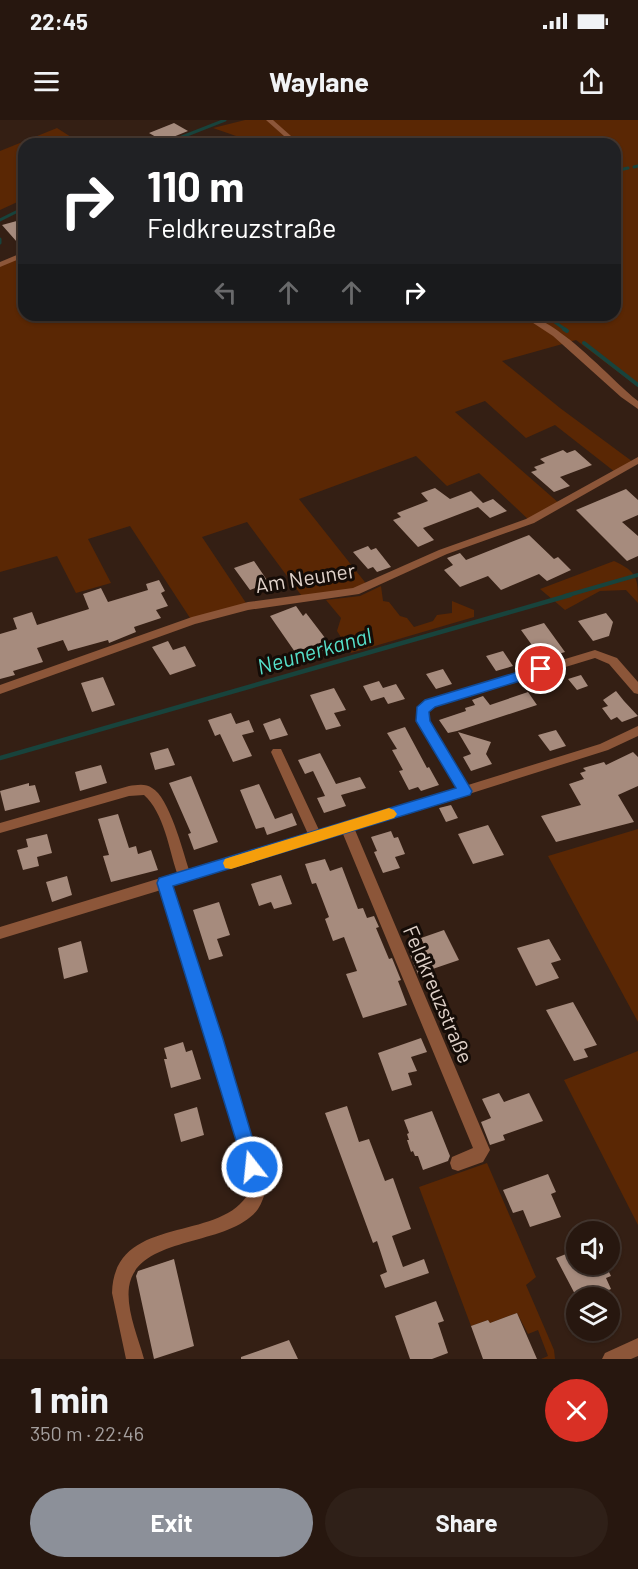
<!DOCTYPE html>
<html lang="en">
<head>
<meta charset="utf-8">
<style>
	body { margin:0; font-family:Barlow,sans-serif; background:#2f2018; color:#f1f3f6; height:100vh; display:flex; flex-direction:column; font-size:22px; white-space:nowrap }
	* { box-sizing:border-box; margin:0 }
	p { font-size:20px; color:#a49f9e }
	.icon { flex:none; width:33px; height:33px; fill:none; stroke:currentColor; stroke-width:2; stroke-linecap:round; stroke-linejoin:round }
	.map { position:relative; height:1239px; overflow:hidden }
	.drawer { display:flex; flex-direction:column; background:#27170f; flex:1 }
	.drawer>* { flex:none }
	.top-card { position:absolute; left:18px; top:18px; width:603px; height:183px; border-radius:18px; box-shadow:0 2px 4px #0004,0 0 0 2px #43362f; background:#202124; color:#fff; overflow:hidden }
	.controls { position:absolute; left:566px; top:1101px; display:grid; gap:12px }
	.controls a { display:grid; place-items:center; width:54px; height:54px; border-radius:50%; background:#27170f; box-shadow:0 2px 4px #0004,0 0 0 2px #43362f; font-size:30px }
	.pin { position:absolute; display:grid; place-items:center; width:51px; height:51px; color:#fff; margin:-26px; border:3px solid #fff; border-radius:50%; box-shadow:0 2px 6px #0007 }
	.me { position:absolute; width:66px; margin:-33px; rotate:344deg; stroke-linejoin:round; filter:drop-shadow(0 0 4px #0008) }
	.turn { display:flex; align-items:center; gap:21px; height:126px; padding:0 30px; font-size:27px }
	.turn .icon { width:78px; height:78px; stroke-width:2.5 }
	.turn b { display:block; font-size:42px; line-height:51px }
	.lanes { display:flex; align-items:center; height:57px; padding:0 30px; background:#0003; justify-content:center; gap:30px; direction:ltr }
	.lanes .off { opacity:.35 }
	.round { display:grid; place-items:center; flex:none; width:63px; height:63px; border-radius:32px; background:#2f2018 }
	.summary { display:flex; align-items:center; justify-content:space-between; height:102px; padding:0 30px }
	h1 { font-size:36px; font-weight:700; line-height:45px }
	.cta { display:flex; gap:12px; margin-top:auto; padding:12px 30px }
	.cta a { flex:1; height:69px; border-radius:36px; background:#8c9099; color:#fff; font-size:24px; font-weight:700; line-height:69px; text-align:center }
	.cta a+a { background:#2f2018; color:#f1f3f6 }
	.status { display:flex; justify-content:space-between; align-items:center; height:42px; padding:0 30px; background:#27170f; direction:ltr }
	.status svg { height:16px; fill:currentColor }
	header { display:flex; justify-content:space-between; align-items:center; height:78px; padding:0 30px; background:#27170f; font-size:27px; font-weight:700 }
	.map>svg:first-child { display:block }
	.green { fill:#5a2704 }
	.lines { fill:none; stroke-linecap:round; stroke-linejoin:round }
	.stream-far2 { stroke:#18433c; stroke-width:3 }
	.stream-far1 { stroke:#18433c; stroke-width:4 }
	.stream { stroke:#18433c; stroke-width:4.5 }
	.building { fill:#a68b7d }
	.street { fill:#8c5639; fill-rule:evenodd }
	.route { fill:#1a73e8; stroke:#114b97; stroke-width:1.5 }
	.slow { fill:#f59e0b }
	.labels { text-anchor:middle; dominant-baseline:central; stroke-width:6; stroke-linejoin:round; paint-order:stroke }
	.street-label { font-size:21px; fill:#e0d2ca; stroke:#150c07 }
	.water-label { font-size:22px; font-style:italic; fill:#55dfca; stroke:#150c07 }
</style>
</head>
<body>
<div class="status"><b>22:45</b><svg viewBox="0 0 49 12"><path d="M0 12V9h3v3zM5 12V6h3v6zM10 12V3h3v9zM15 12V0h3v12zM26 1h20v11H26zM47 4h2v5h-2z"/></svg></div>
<header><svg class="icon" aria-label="menu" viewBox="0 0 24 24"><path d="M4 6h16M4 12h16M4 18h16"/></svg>Waylane<svg class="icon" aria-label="share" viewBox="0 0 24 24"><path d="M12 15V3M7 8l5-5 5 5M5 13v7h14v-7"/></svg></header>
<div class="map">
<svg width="638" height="1239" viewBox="0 0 638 1239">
	<rect width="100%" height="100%" fill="#341f14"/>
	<!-- green -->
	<path class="green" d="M245 0H638V267L576 220 569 222 541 201 528 195H615V24H259L213 8Z
		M57 8 82 24H24V79L0 90V31Z
		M15 137 24 149V195H525L566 223 502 241 560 288 633 342 615 352 555 305 526 318 485 281 455 292 560 384 530 401 479 353 447 366 416 336 299 379 368 466 304 479 247 402 202 417 248 486 192 501 130 406 88 419 111 463 76 473 57 436 0 452V145Z
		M614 441C638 452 638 459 638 483L626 470 600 471 565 490 540 469Z
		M381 466 383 481 389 482 400 496 407 498 414 507 433 501 437 495 452 493V481L474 490V497L351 533 337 511 341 498 326 480 360 476Z
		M638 709V902L548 736Z
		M638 931V1105L564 960Z
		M487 1043 536 1157 526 1165 554 1230 555 1239H541L548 1236 538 1210 528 1214 517 1193 490 1203 488 1200 471 1206 419 1067Z"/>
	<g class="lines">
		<!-- stream-far2 -->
		<path class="stream-far2" d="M164 24 225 0
			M634 47 638 46
			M615 51 628 48
			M0 100 24 88
			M0 119V123
			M545 195 566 210"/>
		<!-- stream-far1 -->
		<path class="stream-far1" d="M564 209 567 211
			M584 223 638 265
			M565 476 638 455"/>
		<!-- stream -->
		<path class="stream" d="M0 638 570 475"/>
	</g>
	<!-- building -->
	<path class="building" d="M174 3 188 11 163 21 149 13Z
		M24 99V130L2 105Z
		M563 330 567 333 575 330 592 345 560 357 570 366 554 372 531 352 537 350 534 347 545 343 540 339Z
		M435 368 450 379 471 371 483 383 493 379 507 391 490 398 478 387 423 408 434 420 418 427 393 400 401 397 397 393 428 381 421 373Z
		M626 369 638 380V395L622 402 638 416V436L627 441 576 390Z
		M529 415 554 439 558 437 571 450 547 461 539 454 501 470 488 456 460 467 444 450 453 445 447 438 460 433 466 440Z
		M368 426 371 430 376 428 391 447 377 452 373 447 368 449 353 432Z
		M254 441 269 463 250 470 234 448Z
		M159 460 165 471 161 473 168 486 156 490 161 498 134 507 136 512 109 523 108 520 68 531 63 520 37 528 43 542 13 551 15 555 0 559V514L17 509 13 498 32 492 37 505 89 489 83 474 101 468 108 482 148 470 146 464Z
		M296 486 303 496 306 493 332 527 320 532 315 525 295 532 270 496Z
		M606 493 613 502 609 516 593 521 578 501Z
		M544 503 565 532 542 539 521 510Z
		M168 521 173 530 185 526 196 546 170 555 152 527Z
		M503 531 513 546 496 551 486 536Z
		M443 549 452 564 436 569 426 554Z
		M581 555 588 566 577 570 568 559Z
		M103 557 115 585 92 592 81 563Z
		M379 561 383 568 396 564 405 579 388 584 384 577 371 581 363 566Z
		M334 568 346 590 334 593 341 606 326 610 310 575Z
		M616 571 624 581 638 596 622 602 617 597 611 600 602 588 608 586 603 580Z
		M528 572 537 585 457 611 448 613 439 600 466 591 465 588 475 585 472 580 483 576 490 585Z
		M231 593 236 604 249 600 254 612 242 615 252 636 233 642 220 614 215 616 208 600Z
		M280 598 288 615 270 620 263 604Z
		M405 607 427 648 429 647 439 665 421 671 418 667 409 670 399 651 403 650 392 630 397 629 387 613Z
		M556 610 566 626 550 631 538 615Z
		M458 612 491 622 486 634 492 644 471 651 463 637 471 634Z
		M168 628 175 645 155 650 150 633Z
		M633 632 638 637V666L618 675 634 702 556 722 541 696 581 685 569 664 584 659 580 653 586 651 583 648 604 642 606 645Z
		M320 633 336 664 360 657 366 668 341 675 346 686 324 693 317 678 325 676 313 651 305 654 298 640Z
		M101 645 107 663 80 671 75 652Z
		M191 656 218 722 194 730 188 714 191 713 169 663Z
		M29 663V666L35 665 40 682 5 691 0 671Z
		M259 664 275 699 292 693 297 705 267 715 264 707 256 709 240 670Z
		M451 685 458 698 446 702 439 688Z
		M118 694 129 728 136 726 138 734 151 730 158 750 111 762 103 736 109 735 98 699Z
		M488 705 504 735 473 744 458 714Z
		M391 711 394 718 398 717 405 734 395 737 400 748 383 753 374 732 377 731 371 717Z
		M47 714 52 733 37 737 39 746 23 750 17 730 28 727 26 719Z
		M325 739 330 751 342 747 358 789 363 788 367 798 374 796 379 807 376 808 389 839 392 838 401 860 398 861 407 885 363 898 346 854 357 851 344 817 333 821 325 799 329 797 316 763 312 764 305 744Z
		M281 755 292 784 274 789 271 782 259 786 251 764Z
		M67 756 72 775 52 782 46 762Z
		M219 782 230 815 217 819 223 836 209 840 193 790Z
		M444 810 459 840 418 854 409 832 425 827 421 818Z
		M549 819 561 840 551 843 559 858 536 866 517 828Z
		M81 821 88 852 64 859 58 828Z
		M573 882 597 925 584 929 588 937 574 941 546 890Z
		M421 918 427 932 411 937 417 951 408 953 412 965 392 971 378 933Z
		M183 922 186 932 192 930 201 959 171 968 164 939H167L164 928Z
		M499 973 504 982 529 973 543 1001 503 1015 505 1020 490 1025 481 1002 491 998 482 979Z
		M347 986 359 1022 369 1019 385 1061 393 1058 411 1109 392 1116 403 1147 424 1139 429 1153 385 1168 380 1155 387 1152 377 1121 373 1123 325 993Z
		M197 987 204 1015 181 1022 174 994Z
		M432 991 450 1036 448 1041 423 1050 418 1036H415L413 1031 411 1032 407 1020H409L407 1014 409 1013 404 1000Z
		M548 1054 556 1072 551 1074 561 1097 530 1107 523 1090 513 1093 503 1070Z
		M576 1130V1144H605L611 1156 606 1158 611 1169 592 1178H577L556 1138Z
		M174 1139 194 1226 154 1239 136 1156 138 1151Z
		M436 1181 444 1201 438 1203 448 1233 432 1239H410L395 1196Z
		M517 1193 537 1239H483L471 1206 488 1200 490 1203Z
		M289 1220 298 1239H241V1237Z"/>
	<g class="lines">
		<!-- street -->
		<path class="street" d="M266 0H273L300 24H293Z
			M24 132V137L0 147V142Z
			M521 195C555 195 610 259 638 281V289L621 277 553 216Z
			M638 337V344L534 403 447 434 359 474 248 490 195 504 0 574V565L192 497 248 482 353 468 439 430 526 399Z
			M595 530 617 538 638 562V574L634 573 609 544 595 538 434 587 428 593 429 601 468 665 600 624 638 606V616L608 630 355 710 490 1030 483 1042 458 1051 452 1049 450 1043 452 1037 473 1028 343 714 173 766 222 919 267 1068C264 1075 262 1083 258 1089 229 1128 137 1114 129 1167 126 1190 138 1217 144 1239H126L112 1173C114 1090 227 1126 251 1068L208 919 161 770 0 819V807L177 753C169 729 164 693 144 675L129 676 0 713V703L129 666C136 665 146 663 152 668 169 677 183 731 189 750L308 714 271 632 273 629H281L319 710 457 669 417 601C416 590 418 588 426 581Z
			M638 1218V1236L631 1239H602L605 1233Z"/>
	</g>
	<!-- route -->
	<path class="route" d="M541 545 546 546 548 549 546 553 435 587 429 592 430 601 472 671 470 675 173 766 223 919 261 1047 259 1053 252 1056 246 1053 157 763 159 758 456 668 416 601 417 587 425 580Z"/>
	<!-- slow -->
	<path class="slow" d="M389 688 394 690 397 694 394 698 231 749 225 748 223 743 225 739 231 737Z"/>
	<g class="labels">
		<!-- street labels -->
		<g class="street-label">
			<text transform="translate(305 457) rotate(-9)">Am Neuner</text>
			<text transform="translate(439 874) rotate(67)">Feldkreuzstraße</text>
		</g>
		<!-- water labels -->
		<g class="water-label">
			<text transform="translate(314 530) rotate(-16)">Neunerkanal</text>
		</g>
	</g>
</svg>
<div class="controls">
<a><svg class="icon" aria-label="sound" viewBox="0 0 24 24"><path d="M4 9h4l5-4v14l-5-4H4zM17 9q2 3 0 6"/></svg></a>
<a><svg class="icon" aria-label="layers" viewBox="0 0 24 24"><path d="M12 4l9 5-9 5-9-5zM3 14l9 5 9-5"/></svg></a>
</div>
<div class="pin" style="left:541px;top:549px;background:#d93025"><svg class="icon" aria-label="arrive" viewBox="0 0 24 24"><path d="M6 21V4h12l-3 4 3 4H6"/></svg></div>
<svg class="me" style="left:252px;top:1047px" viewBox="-20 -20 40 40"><circle r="17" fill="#1a73e8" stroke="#fff" stroke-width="3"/><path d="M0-11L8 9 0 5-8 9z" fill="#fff"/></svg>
<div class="top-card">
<div class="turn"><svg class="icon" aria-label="right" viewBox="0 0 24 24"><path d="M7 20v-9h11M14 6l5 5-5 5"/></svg><div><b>110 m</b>Feldkreuzstraße</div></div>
<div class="lanes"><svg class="icon off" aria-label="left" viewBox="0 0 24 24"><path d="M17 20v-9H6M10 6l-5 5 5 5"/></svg><svg class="icon off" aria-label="ahead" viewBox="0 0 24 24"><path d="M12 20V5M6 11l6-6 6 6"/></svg><svg class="icon off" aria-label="ahead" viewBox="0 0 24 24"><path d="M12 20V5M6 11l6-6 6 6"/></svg><svg class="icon" aria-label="right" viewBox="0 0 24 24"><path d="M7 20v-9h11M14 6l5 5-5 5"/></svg></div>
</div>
</div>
<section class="drawer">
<div class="summary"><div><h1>1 min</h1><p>350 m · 22:46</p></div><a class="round" style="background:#d93025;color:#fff"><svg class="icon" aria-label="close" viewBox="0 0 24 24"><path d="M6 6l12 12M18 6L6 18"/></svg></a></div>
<div class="cta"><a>Exit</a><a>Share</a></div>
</section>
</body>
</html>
